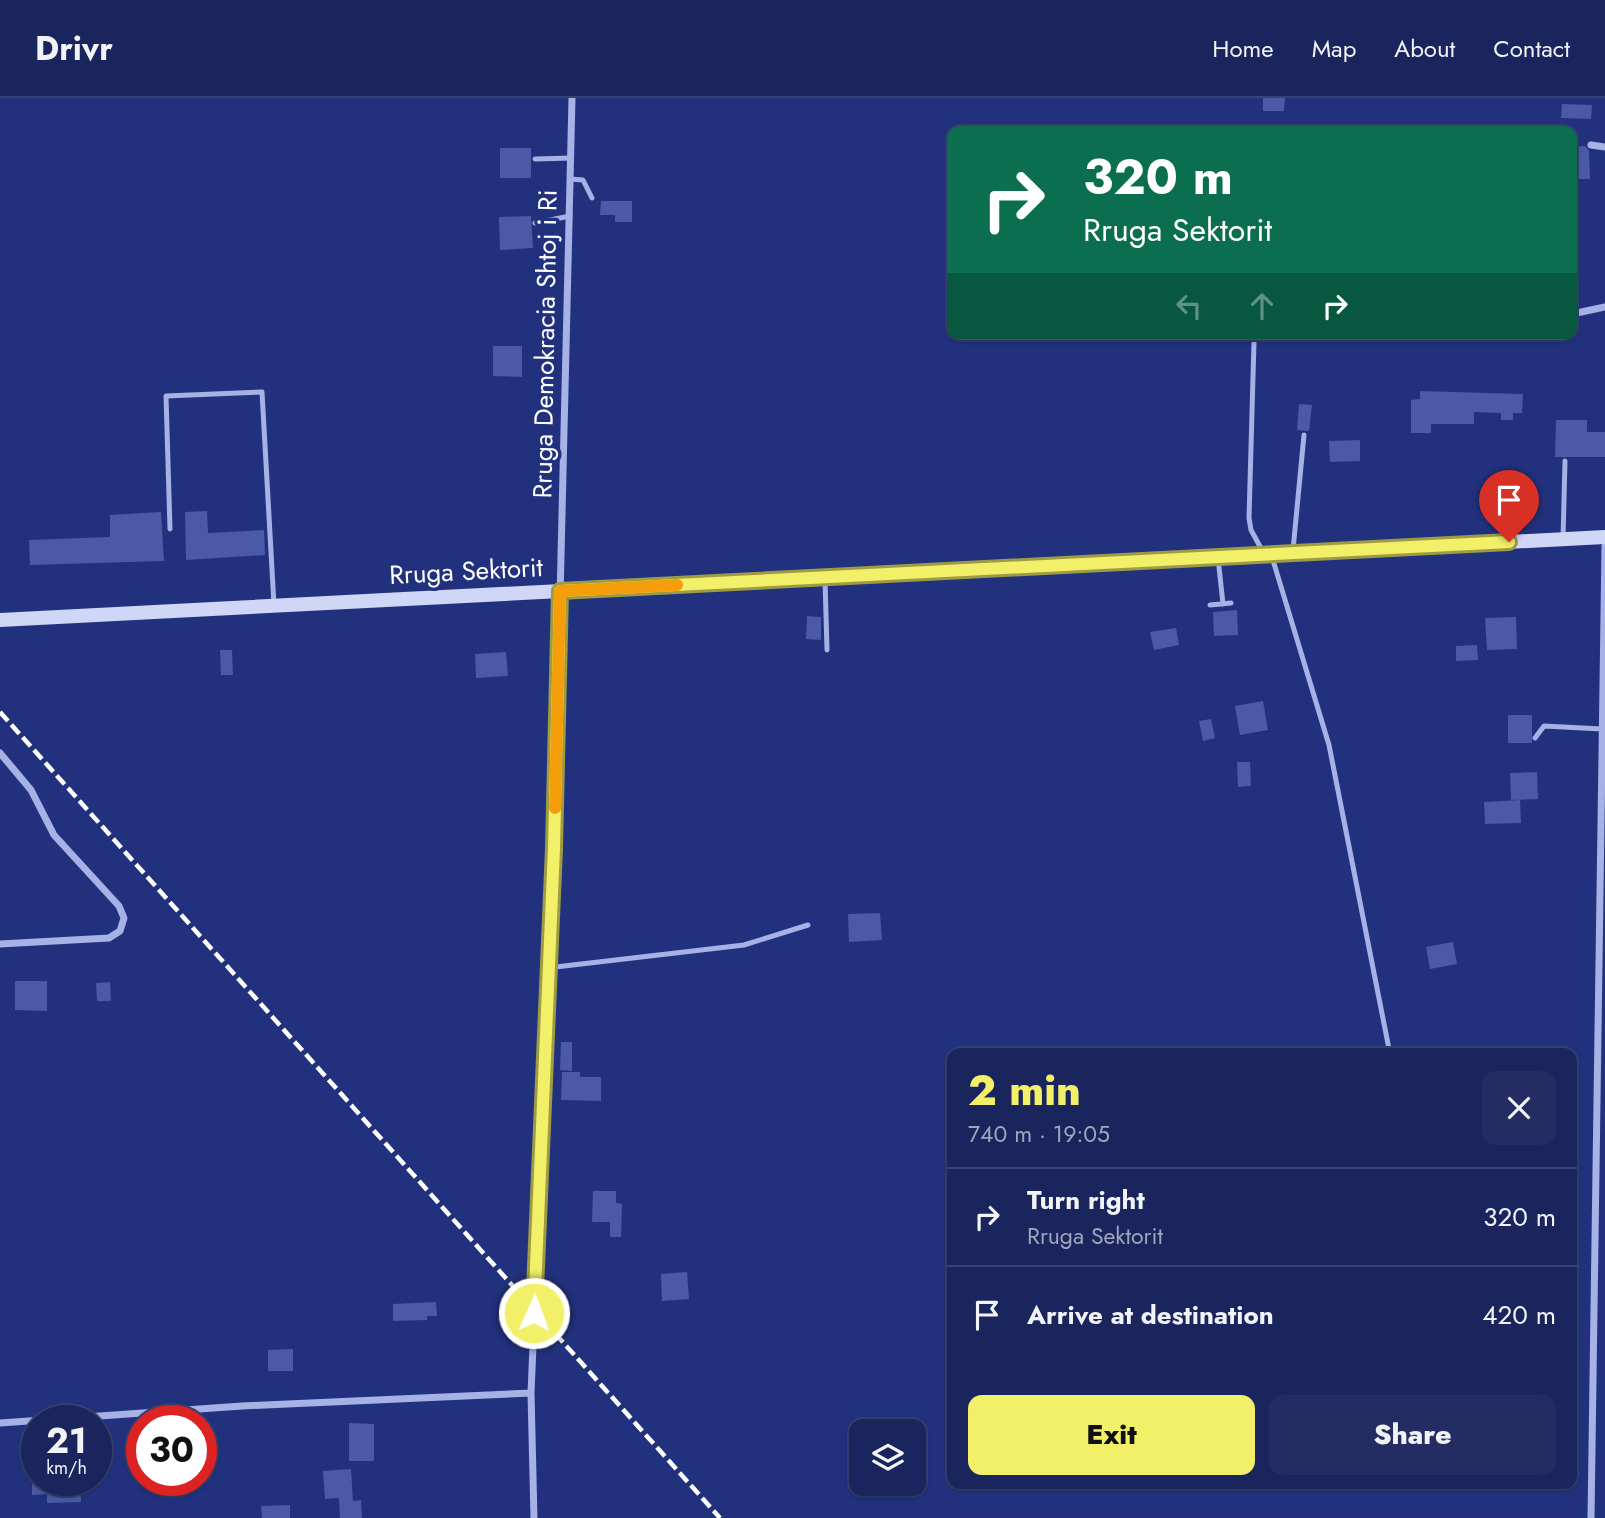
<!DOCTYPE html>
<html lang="en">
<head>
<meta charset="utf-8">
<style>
	body { margin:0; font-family:Jost,sans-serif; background:#232d64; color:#f1f3f6; height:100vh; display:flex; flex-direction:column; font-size:26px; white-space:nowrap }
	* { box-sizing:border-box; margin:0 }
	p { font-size:23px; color:#9fa5bc }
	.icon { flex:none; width:38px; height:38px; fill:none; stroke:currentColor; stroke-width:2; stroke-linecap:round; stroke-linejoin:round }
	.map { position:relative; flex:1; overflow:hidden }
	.drawer { position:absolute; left:947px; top:950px; width:630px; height:441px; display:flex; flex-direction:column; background:#1a255e; border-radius:14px; box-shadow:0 2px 5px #0004,0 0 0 2px #384273 }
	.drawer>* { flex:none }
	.top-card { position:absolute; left:947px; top:28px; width:630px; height:214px; border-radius:14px; box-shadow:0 2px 5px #0004,0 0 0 2px #384273; background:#0b6e4f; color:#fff; overflow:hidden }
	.tools { position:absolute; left:849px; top:1321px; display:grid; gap:14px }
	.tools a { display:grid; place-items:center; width:77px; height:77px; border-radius:14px; background:#1a255e; box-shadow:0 2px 5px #0004,0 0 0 2px #384273; font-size:35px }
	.speed { position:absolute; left:21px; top:1307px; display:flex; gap:14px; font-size:35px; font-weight:700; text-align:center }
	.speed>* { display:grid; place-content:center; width:91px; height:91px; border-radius:50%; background:#1a255e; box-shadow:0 2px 5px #0004,0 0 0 2px #384273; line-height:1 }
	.speed small { font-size:18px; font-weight:400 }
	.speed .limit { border:10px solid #d22; background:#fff; color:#111 }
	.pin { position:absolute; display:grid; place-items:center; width:60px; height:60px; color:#fff; margin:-72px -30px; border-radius:50% 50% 50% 0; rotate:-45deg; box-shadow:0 0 7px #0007 }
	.pin .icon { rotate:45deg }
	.me { position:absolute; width:77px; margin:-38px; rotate:2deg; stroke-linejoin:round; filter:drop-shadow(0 0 5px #0008) }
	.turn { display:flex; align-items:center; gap:24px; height:147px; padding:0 21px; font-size:32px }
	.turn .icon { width:91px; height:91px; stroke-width:2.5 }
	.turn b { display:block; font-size:49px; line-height:60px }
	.lanes { display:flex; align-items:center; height:66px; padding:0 21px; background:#0003; justify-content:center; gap:35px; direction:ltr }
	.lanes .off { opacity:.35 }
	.round { display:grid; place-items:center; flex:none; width:74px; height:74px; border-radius:14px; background:#232d64 }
	.overview { display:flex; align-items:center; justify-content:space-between; height:119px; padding:0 21px }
	h1 { font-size:42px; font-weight:800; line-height:52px; color:#f2f068 }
	.action { display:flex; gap:14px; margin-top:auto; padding:14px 21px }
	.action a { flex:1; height:80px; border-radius:14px; background:#f2f068; color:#111; font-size:28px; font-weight:800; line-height:80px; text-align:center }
	.action a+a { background:#232d64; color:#f1f3f6 }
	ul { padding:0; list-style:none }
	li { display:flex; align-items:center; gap:21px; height:98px; padding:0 21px; border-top:2px solid #384273 }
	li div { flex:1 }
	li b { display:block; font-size:26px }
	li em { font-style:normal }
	header { display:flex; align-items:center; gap:42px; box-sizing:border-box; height:98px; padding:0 35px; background:#1a255e; border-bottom:2px solid #384273 }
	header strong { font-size:33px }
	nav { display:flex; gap:38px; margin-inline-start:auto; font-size:24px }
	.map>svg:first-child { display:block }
	.building { fill:#4b5aa6 }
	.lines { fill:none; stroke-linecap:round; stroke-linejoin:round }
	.lane { stroke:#a6b1e6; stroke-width:5 }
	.street { stroke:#a6b1e6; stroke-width:7 }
	.secondary { stroke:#d0d6f5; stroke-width:14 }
	.rail { stroke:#fff; stroke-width:4.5; stroke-dasharray:12 5; stroke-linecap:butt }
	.route-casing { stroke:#9d9c44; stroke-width:18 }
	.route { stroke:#f2f068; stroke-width:12 }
	.slow { stroke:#f59e0b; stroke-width:12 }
	.labels { text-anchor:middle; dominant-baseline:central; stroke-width:7; stroke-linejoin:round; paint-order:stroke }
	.street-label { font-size:26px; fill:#fff; stroke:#22317d }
</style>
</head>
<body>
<header>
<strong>Drivr</strong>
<nav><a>Home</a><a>Map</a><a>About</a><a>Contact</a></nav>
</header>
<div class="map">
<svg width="1605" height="1420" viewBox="0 0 1605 1420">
	<rect width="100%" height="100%" fill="#22317d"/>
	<!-- building -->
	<path class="building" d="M1263 0H1285L1284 13H1263Z
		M1562 6 1592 7 1591 21 1561 20Z
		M1585 48 1589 53 1590 81H1572V49Z
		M500 50H531V80H500Z
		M601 103H632V124H615V117H600Z
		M531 118 533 150 500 152 499 119Z
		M493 248H522V279L493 278Z
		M1420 293 1523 296 1522 315H1513V322H1501V315L1474 314V326H1431V335H1411V302L1420 301Z
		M1299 306 1312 307 1309 333 1297 332Z
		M1556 322H1587V334H1605V359H1555Z
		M1360 342V363L1330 364 1329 343Z
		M207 413 208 435 264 432 265 457 186 462 185 414Z
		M161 414 164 463 30 467 29 442 110 439V417Z
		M1237 512 1238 537 1214 538 1213 514Z
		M807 518 821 519V542L806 541Z
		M1516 519 1517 551 1487 552 1485 520Z
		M1176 530 1179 547 1154 552 1150 534Z
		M1477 547 1478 562 1456 563V548Z
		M220 552H232L233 577H221Z
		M506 554 508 578 476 580 475 556Z
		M1263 603 1268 632 1240 637 1235 608Z
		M1508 617H1532V645H1508Z
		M1211 621 1215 640 1203 643 1199 623Z
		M1237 664H1250L1251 688 1238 689Z
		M1537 674 1538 701 1511 702 1510 675Z
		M1520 702 1521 725 1485 726 1484 704Z
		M880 815 882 842 849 844 848 816Z
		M1453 844 1457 866 1430 871 1426 849Z
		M15 883H47V913L15 912Z
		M110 884 111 903H97L96 885Z
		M561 944H572V973L560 972Z
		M562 974H580V979H601V1003L561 1002Z
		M593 1093H616V1105L622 1106 621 1139H610V1124H592Z
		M687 1174 689 1201 662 1203 661 1176Z
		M436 1204 437 1218H427V1222L393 1223V1206Z
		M293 1251V1273H268V1252Z
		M349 1325 374 1326V1363H349Z
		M351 1371 353 1403 361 1402 362 1420H340L339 1400 325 1401 323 1373Z
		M32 1382H80L81 1404 47 1405V1396L32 1397Z
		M290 1407V1420H262L261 1408Z"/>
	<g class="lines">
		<!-- lane -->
		<path class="lane" d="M535 61 571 60
			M570 81 583 82 592 100
			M535 125 570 118
			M1254 244 1249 420 1251 432 1263 454
			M170 431 166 298 262 294 274 507
			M1563 441 1565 363
			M1293 452 1304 337
			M1272 459 1329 647 1390 956
			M1218 460 1223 506
			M825 482 827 552
			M1210 507 1231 505
			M1535 640 1544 628 1602 631
			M547 870 744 847 808 827"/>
		<!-- street -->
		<path class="street" d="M1591 47 1605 49
			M1572 216 1605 209
			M0 655 31 692 54 737 119 808 124 820 120 833 109 840 0 846
			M0 1325 242 1308 531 1295
			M534 1420 531 1295 554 750 572 0
			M1591 1420 1605 448"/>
		<!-- secondary -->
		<path class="secondary" d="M0 522 1605 439"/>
		<!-- rail -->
		<path class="rail" d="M0 614 720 1420"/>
	</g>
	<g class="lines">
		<!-- route casing -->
		<g class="route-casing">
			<path id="route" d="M534 1215 554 750 560 493 1509 444"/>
		</g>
		<!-- route -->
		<use href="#route" class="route"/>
		<!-- slow -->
		<path class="slow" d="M555 710 560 493 677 487"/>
	</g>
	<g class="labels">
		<!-- street labels -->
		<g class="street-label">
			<text transform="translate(545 246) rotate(-89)">Rruga Demokracia Shtoj i Ri</text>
			<text transform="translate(466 473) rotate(-3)">Rruga Sektorit</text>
		</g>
	</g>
</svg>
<div class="tools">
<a><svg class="icon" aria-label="layers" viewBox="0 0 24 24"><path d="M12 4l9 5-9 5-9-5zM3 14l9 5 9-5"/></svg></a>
</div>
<div class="speed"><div>21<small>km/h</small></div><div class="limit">30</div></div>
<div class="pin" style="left:1509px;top:444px;background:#d93025"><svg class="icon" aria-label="arrive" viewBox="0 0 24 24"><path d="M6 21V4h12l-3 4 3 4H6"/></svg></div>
<svg class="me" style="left:534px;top:1215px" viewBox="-20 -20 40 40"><circle r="17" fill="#f2f068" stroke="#fff" stroke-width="3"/><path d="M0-11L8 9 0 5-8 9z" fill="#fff"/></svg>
<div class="top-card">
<div class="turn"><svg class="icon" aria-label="right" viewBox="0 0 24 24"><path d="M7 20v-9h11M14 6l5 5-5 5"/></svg><div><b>320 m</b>Rruga Sektorit</div></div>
<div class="lanes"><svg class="icon off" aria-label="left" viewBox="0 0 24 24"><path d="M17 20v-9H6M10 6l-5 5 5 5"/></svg><svg class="icon off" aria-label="ahead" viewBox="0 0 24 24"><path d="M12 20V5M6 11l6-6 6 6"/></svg><svg class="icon" aria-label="right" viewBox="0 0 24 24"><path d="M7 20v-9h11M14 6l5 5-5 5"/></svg></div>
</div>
<section class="drawer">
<div class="overview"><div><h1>2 min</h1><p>740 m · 19:05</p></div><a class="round"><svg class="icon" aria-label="close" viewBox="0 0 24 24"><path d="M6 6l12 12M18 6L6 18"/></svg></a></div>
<ul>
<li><svg class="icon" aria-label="right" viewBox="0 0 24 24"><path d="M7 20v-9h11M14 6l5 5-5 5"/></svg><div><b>Turn right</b><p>Rruga Sektorit</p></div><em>320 m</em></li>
<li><svg class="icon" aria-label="arrive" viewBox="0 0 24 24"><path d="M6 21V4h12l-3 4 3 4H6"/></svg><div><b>Arrive at destination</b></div><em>420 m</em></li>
</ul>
<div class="action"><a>Exit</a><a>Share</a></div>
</section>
</div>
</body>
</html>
